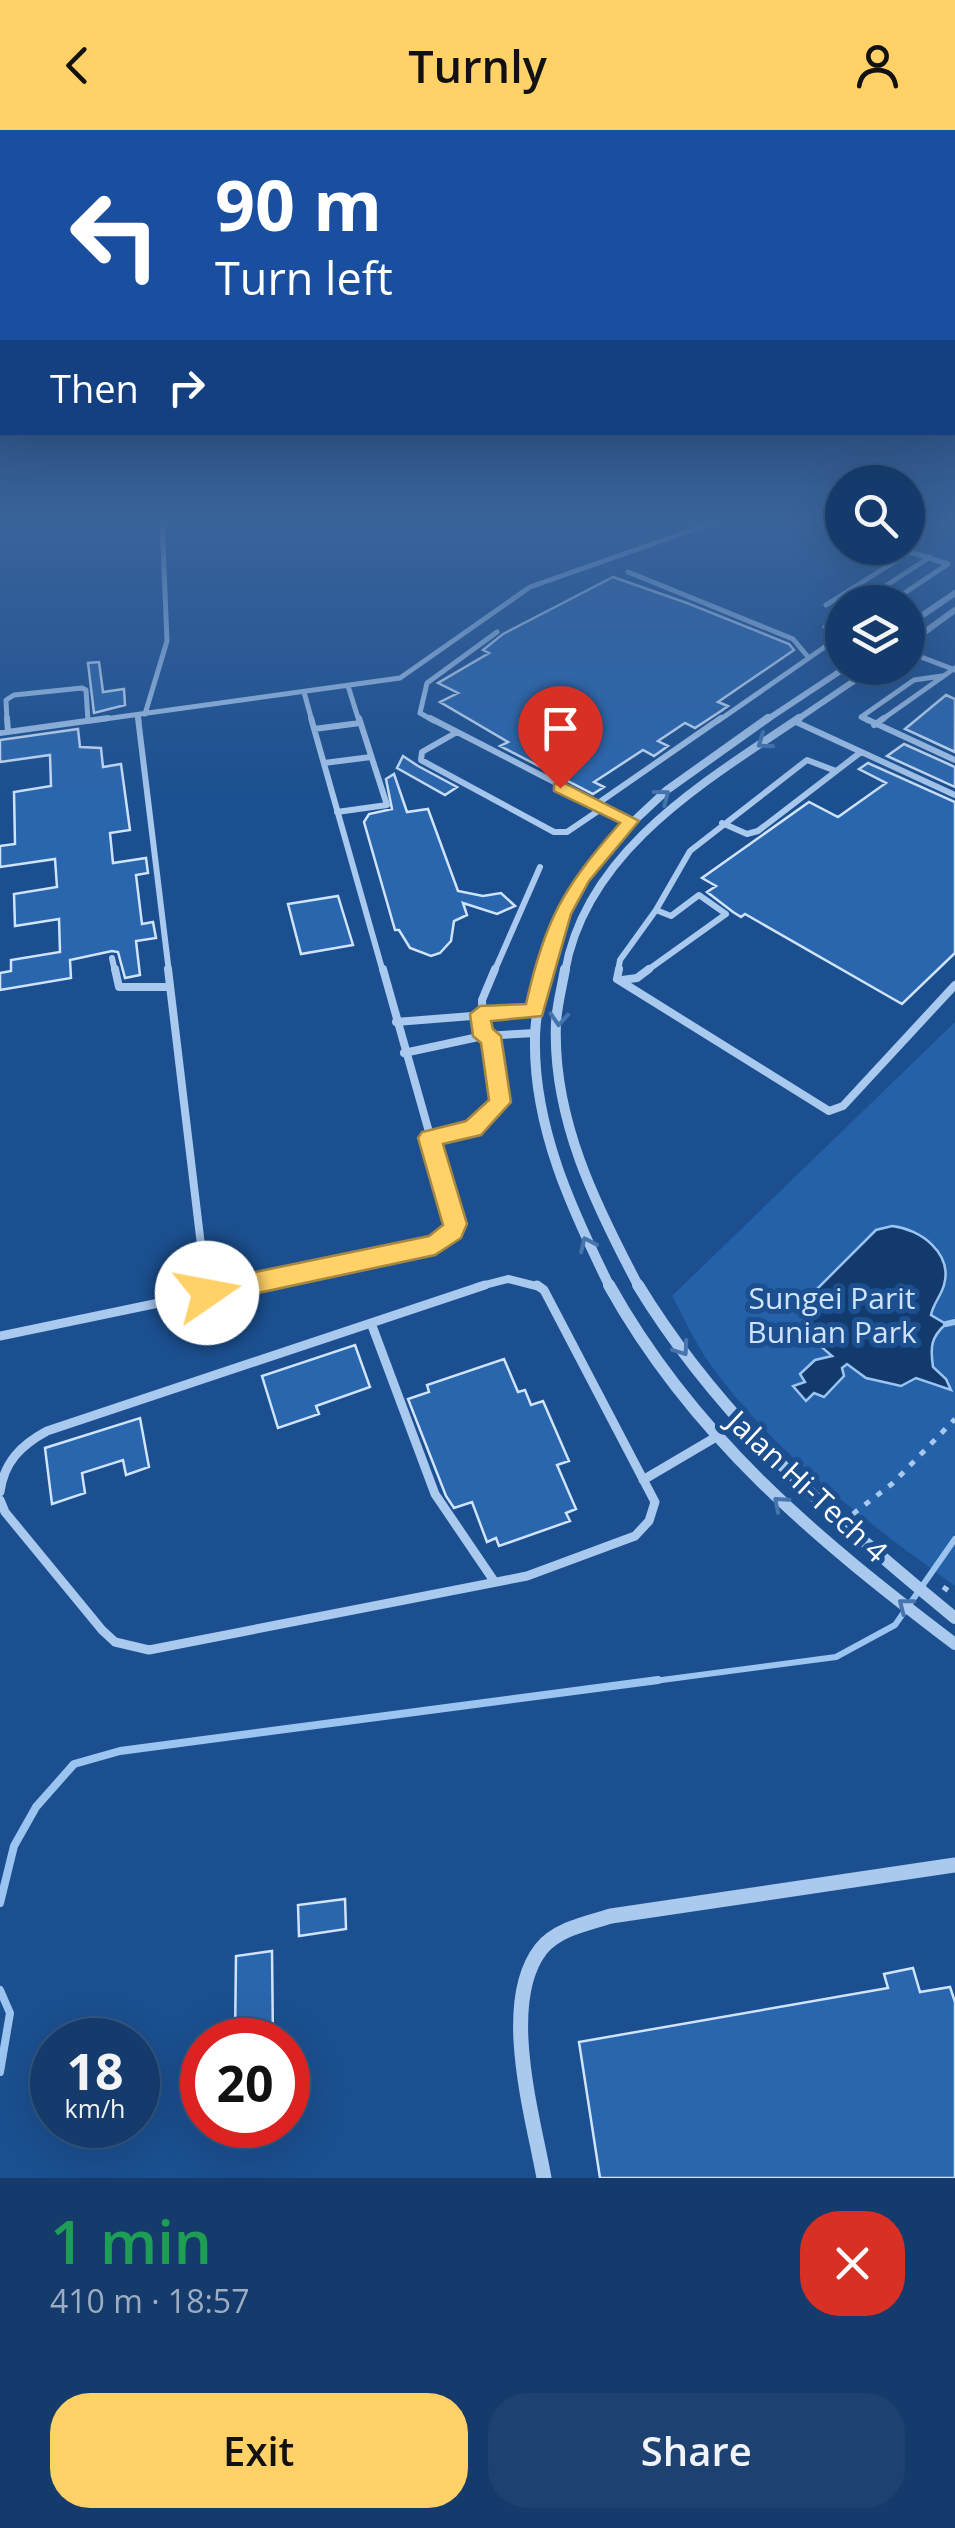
<!DOCTYPE html>
<html lang="en">
<head>
<meta charset="utf-8">
<style>
	body { margin:0; font-family:"Open Sans",sans-serif; background:#1d4271; color:#f1f3f6; height:100vh; display:flex; flex-direction:column; font-size:38px; white-space:nowrap }
	* { box-sizing:border-box; margin:0 }
	p { font-size:32px; color:#9dadc1 }
	.icon { flex:none; width:55px; height:55px; fill:none; stroke:currentColor; stroke-width:2; stroke-linecap:round; stroke-linejoin:round }
	.map { position:relative; height:2048px; overflow:hidden }
	.details { display:flex; flex-direction:column; background:#143b6b; flex:1 }
	.details>* { flex:none }
	.guide { position:absolute; left:0px; top:0px; width:955px; height:305px; box-shadow:0 10px 40px #0002,0 0 0 2px #33557e; background:#1a4fa0; color:#fff; overflow:hidden }
	.buttons { position:absolute; left:825px; top:335px; display:grid; gap:20px }
	.buttons a { display:grid; place-items:center; width:100px; height:100px; border-radius:50%; background:#143b6b; box-shadow:0 10px 40px #0002,0 0 0 2px #33557e; font-size:50px }
	.speed { position:absolute; left:30px; top:1888px; display:flex; gap:20px; font-size:50px; font-weight:700; text-align:center }
	.speed>* { display:grid; place-content:center; width:130px; height:130px; border-radius:50%; background:#143b6b; box-shadow:0 10px 40px #0002,0 0 0 2px #33557e; line-height:1 }
	.speed small { font-size:25px; font-weight:400 }
	.speed .limit { border:15px solid #d22; background:#fff; color:#111 }
	.pin { position:absolute; display:grid; place-items:center; width:85px; height:85px; color:#fff; margin:-102px -42px; border-radius:50% 50% 50% 0; rotate:-45deg; box-shadow:0 0 10px #0007 }
	.pin .icon { rotate:45deg }
	.me { position:absolute; width:110px; margin:-55px; rotate:78deg; stroke-linejoin:round; filter:drop-shadow(0 0 8px #0008) }
	.turn { display:flex; align-items:center; gap:35px; height:210px; padding:0 50px; font-size:45px }
	.turn .icon { width:130px; height:130px; stroke-width:2.5 }
	.turn b { display:block; font-size:70px; line-height:85px }
	.then { display:flex; align-items:center; height:95px; padding:0 50px; background:#0003; gap:20px; font-size:38px }
	.round { display:grid; place-items:center; flex:none; width:105px; height:105px; border-radius:40px; background:#1d4271 }
	.headline { display:flex; align-items:center; justify-content:space-between; height:170px; padding:0 50px }
	h1 { font-size:60px; font-weight:600; line-height:75px; color:#1e9e55 }
	.primary-button { display:flex; gap:20px; margin-top:auto; padding:20px 50px }
	.primary-button a { flex:1; height:115px; border-radius:40px; background:#ffd166; color:#111; font-size:40px; font-weight:600; line-height:115px; text-align:center }
	.primary-button a+a { background:#1d4271; color:#f1f3f6 }
	header { display:flex; justify-content:space-between; align-items:center; height:130px; padding:0 50px; background:#ffd166; color:#111; font-size:45px; font-weight:600 }
	.map>svg:first-child { display:block }
	.green { fill:#2461a8 }
	.water { fill:#123a6d; stroke:#9cc4f0; stroke-width:2.5 }
	.lines { fill:none; stroke-linecap:round; stroke-linejoin:round }
	.stream-far1 { stroke:#9cc4f0; stroke-width:6 }
	.stream { stroke:#9cc4f0; stroke-width:8 }
	.building { fill:#2a66ad; stroke:#cfe3fa; stroke-width:2.5 }
	.path { stroke:#a9c9ee; stroke-width:5; stroke-dasharray:6 9; stroke-linecap:butt }
	.lane-far3 { stroke:#a9c9ee; stroke-width:5 }
	.lane-far2 { stroke:#a9c9ee; stroke-width:6 }
	.lane-far1 { stroke:#a9c9ee; stroke-width:8 }
	.lane { stroke:#a9c9ee; stroke-width:9 }
	.street-far4 { stroke:#a9c9ee; stroke-width:6 }
	.street-far3 { stroke:#a9c9ee; stroke-width:8 }
	.street-far2 { stroke:#a9c9ee; stroke-width:10 }
	.street-far1 { stroke:#a9c9ee; stroke-width:12 }
	.street { stroke:#a9c9ee; stroke-width:15 }
	.oneway { stroke:#4674ac }
	.route { fill:#ffd166; stroke:#a68842; stroke-width:2.5 }
	.labels { text-anchor:middle; dominant-baseline:central; stroke-width:10; stroke-linejoin:round; paint-order:stroke }
	.park-label { font-size:30px; fill:#cfe3fa; stroke:#1b4f8f }
	.street-label { font-size:30px; fill:#fff; stroke:#1b4f8f }
</style>
</head>
<body>
<header><svg class="icon" aria-label="back" viewBox="0 0 24 24"><path d="M15 5l-7 7 7 7"/></svg>Turnly<svg class="icon" aria-label="person" viewBox="0 0 24 24"><circle cx="12" cy="8" r="4"/><path d="M4 21q1-7 8-7t8 7"/></svg></header>
<div class="map">
<svg width="955" height="2048" viewBox="0 0 955 2048">
	<rect width="100%" height="100%" fill="#1b4f8f"/>
	<!-- green -->
	<path class="green" d="M955 892V1456C867 1392 774 1324 710 1234 695 1213 684 1188 672 1166Z"/>
	<!-- water -->
	<path class="water" d="M892 1096C920 1099 953 1123 944 1155 941 1166 933 1174 931 1185L946 1194C931 1207 930 1217 933 1237L946 1249 951 1260 916 1248 901 1256 866 1248 847 1234 842 1238 844 1246 824 1267 814 1263 806 1271 793 1256 805 1252 800 1244 815 1230 832 1226C814 1211 803 1200 800 1176L876 1100Z"/>
	<g class="lines">
		<!-- stream-far1 -->
		<path class="stream-far1" d="M946 1194 955 1192
			M639 1553 836 1527 895 1495 955 1409"/>
		<!-- stream -->
		<path class="stream" d="M0 1773 14 1716 36 1677 74 1634 120 1621 658 1550
			M0 1860 10 1883 0 1942"/>
	</g>
	<!-- building -->
	<path class="building" d="M613 447 687 473 789 514 794 520 718 572 728 576 721 581 695 598 685 593 658 611 668 616 654 626 643 620 594 652 604 657 593 664 500 616 508 612 440 572 458 563 438 553 489 523 483 520 503 504Z
		M99 532 103 562 124 559 125 575 94 583 88 533Z
		M946 565 955 569V622L905 599Z
		M78 599 80 617 101 618 103 637 121 634 130 700 110 703 113 733 146 728 148 743 136 745 142 794 153 792 156 808 136 811 140 845 125 848 118 822 112 821 70 830 71 848 0 860V843L11 841V830L60 822 59 789 15 796 14 764 57 757 55 729 0 737V716L15 714 14 662 51 656 50 625 0 632V610Z
		M904 614 955 637V657L887 626Z
		M403 626 418 636 457 657 445 665 397 638Z
		M868 633 955 672V823L902 874 745 784 741 787 733 782 707 762 716 756 702 748 809 672 838 687 886 653 859 639Z
		M394 644 407 682 428 679 458 761 483 766 501 763 515 776 497 784 463 773 467 785 454 791 451 811 440 823 431 826 410 818 399 800H395L364 692 369 684 392 679 386 649Z
		M338 766 353 815 301 824 288 774Z
		M355 1215 370 1257 316 1276 319 1284 278 1298 262 1246Z
		M504 1229 518 1262 525 1260 531 1275 543 1271 569 1331 557 1335 576 1379 566 1383 570 1391 499 1416 496 1408 487 1412 472 1372 454 1378 446 1366 408 1269 429 1262 427 1255Z
		M140 1288 149 1337 126 1345 123 1330 82 1343 85 1363 52 1374 45 1318Z
		M345 1769 346 1799 299 1806 298 1775Z
		M272 1821 273 1910H235L236 1826Z
		M913 1838 920 1862 950 1857 955 1872V2048H600L579 1912 888 1858 884 1844Z"/>
	<g class="lines">
		<!-- path -->
		<path class="path" d="M853 1384 893 1353 955 1289
			M943 1457 955 1465"/>
		<!-- lane-far3 -->
		<path class="lane-far3" d="M628 442 793 509 809 528
			M861 472 930 427
			M826 475 910 422 948 434 891 472
			M842 485 825 497 842 505
			M908 522 955 540
			M348 556 359 591
			M304 562 312 591
			M145 584 167 511 162 389
			M138 585 139 591
			M7 591 6 570 14 565 82 558 86 560 88 591
			M90 591 400 548 530 457 723 389
			M434 591 420 583 427 553 497 502
			M718 591 842 505
			M869 591 861 587 914 550 942 546
			M880 591 955 538"/>
		<!-- lane-far2 -->
		<path class="lane-far2" d="M7 588 8 602
			M138 588 169 842
			M311 588 383 842
			M430 588 630 691
			M864 588 955 630
			M794 591 955 665
			M874 595 884 588
			M314 599 360 593
			M457 602 422 622 421 630 554 702H567L601 679
			M0 603 108 588
			M324 633 371 627
			M594 676 721 588
			M337 682 387 675 359 588
			M722 693 747 704 758 701 861 622
			M112 828 115 842
			M494 842 540 737
			M618 842 620 830 656 780 690 721 807 630 836 641
			M645 842 726 784 699 765 671 786 656 780"/>
		<!-- lane-far1 -->
		<path class="lane-far1" d="M115 839 119 857H170
			M168 839 206 1157
			M617 849 829 981 843 976 955 855
			M617 849 619 839
			M622 850 637 848 649 839
			M396 892 535 881
			M483 906 482 870 495 839
			M404 923 483 906 535 903
			M430 1008 473 999 500 972 490 906
			M233 1157 435 1115 446 1109 455 1094 383 839
			M477 1157 508 1149 540 1157"/>
		<!-- lane -->
		<path class="lane" d="M206 1155 207 1163
			M371 1193 435 1364 494 1451
			M0 1206 245 1155
			M643 1350 716 1307
			M0 1362C4 1332 21 1315 47 1301L485 1155
			M0 1370 5 1382 102 1500 115 1512 149 1520 527 1446 635 1406 649 1391 655 1372 544 1160 537 1155"/>
		<!-- street-far4 -->
		<path class="street-far4" d="M908 495 955 463
			M908 514 955 480
			M765 591 845 538
			M795 591 873 538"/>
		<!-- street-far3 -->
		<path class="street-far3" d="M543 842 545 827 581 749 605 718 667 660 768 588
			M565 842C586 720 706 651 799 588"/>
		<!-- street-far2 -->
		<path class="street-far2" d="M544 839C541 862 535 886 535 908 533 997 572 1080 610 1157
			M565 839C562 857 557 875 556 893 552 988 596 1076 639 1157"/>
		<!-- street-far1 -->
		<path class="street-far1" d="M609 1155C694 1308 818 1410 955 1514
			M638 1155C720 1290 834 1389 955 1488"/>
		<!-- street -->
		<path class="street" d="M544 2048C533 1986 499 1873 541 1819 557 1799 588 1793 611 1786L955 1735"/>
	</g>
	<!-- one-way arrows -->
	<defs><path id="oneway-chevron" d="M-2-3.5L2.5 0L-2 3.5" fill="none" stroke-width="1.6" stroke-linecap="round" stroke-linejoin="round" transform="scale(2.5)"/></defs>
	<g class="oneway">
		<use href="#oneway-chevron" transform="translate(764 612) rotate(145)"/>
		<use href="#oneway-chevron" transform="translate(663 666) rotate(-37)"/>
		<use href="#oneway-chevron" transform="translate(559 889) rotate(94)"/>
		<use href="#oneway-chevron" transform="translate(587 1114) rotate(-115)"/>
		<use href="#oneway-chevron" transform="translate(682 1219) rotate(55)"/>
		<use href="#oneway-chevron" transform="translate(780 1373) rotate(-139)"/>
		<use href="#oneway-chevron" transform="translate(905 1475) rotate(-142)"/>
	</g>
	<!-- sky -->
	<linearGradient id="sky" x2="0" y2="1"><stop stop-color="#0f2b4f"/><stop offset="0.58" stop-color="#39639b"/><stop offset="1" stop-color="#39639b" stop-opacity="0"/></linearGradient>
	<rect width="955" height="676" fill="url(#sky)"/>
	<!-- route -->
	<path class="route" d="M554 654H566L639 691 589 751 571 784 542 886 491 891 493 899 501 906 511 972 481 1005 443 1014 467 1094 461 1108 435 1125 207 1174 198 1171 195 1163 198 1155 207 1152 429 1106 443 1095 418 1008 422 1002 466 991 489 970 481 913 473 906 470 884 480 876 526 874C545 789 563 758 620 693L554 661Z"/>
	<g class="labels">
		<!-- park labels -->
		<g class="park-label">
			<text x="832" y="1167">Sungei Parit<tspan x="832" dy="34">Bunian Park</tspan></text>
		</g>
		<!-- street labels -->
		<g class="street-label">
			<text transform="translate(808 1356) rotate(43)">Jalan Hi-Tech 4</text>
		</g>
	</g>
</svg>
<div class="buttons">
<a><svg class="icon" aria-label="search" viewBox="0 0 24 24"><circle cx="10" cy="10" r="6"/><path d="M15 15l6 6"/></svg></a>
<a><svg class="icon" aria-label="layers" viewBox="0 0 24 24"><path d="M12 4l9 5-9 5-9-5zM3 14l9 5 9-5"/></svg></a>
</div>
<div class="speed"><div>18<small>km/h</small></div><div class="limit">20</div></div>
<div class="pin" style="left:560px;top:658px;background:#d93025"><svg class="icon" aria-label="arrive" viewBox="0 0 24 24"><path d="M6 21V4h12l-3 4 3 4H6"/></svg></div>
<svg class="me" style="left:207px;top:1163px" viewBox="-20 -20 40 40"><circle r="19" fill="#fff"/><path d="M0-13L10 11 0 6-10 11z" fill="#ffd166"/></svg>
<div class="guide">
<div class="turn"><svg class="icon" aria-label="left" viewBox="0 0 24 24"><path d="M17 20v-9H6M10 6l-5 5 5 5"/></svg><div><b>90 m</b>Turn left</div></div>
<div class="then">Then<svg class="icon" aria-label="right" viewBox="0 0 24 24"><path d="M7 20v-9h11M14 6l5 5-5 5"/></svg></div>
</div>
</div>
<section class="details">
<div class="headline"><div><h1>1 min</h1><p>410 m · 18:57</p></div><a class="round" style="background:#d93025;color:#fff"><svg class="icon" aria-label="close" viewBox="0 0 24 24"><path d="M6 6l12 12M18 6L6 18"/></svg></a></div>
<div class="primary-button"><a>Exit</a><a>Share</a></div>
</section>
</body>
</html>
